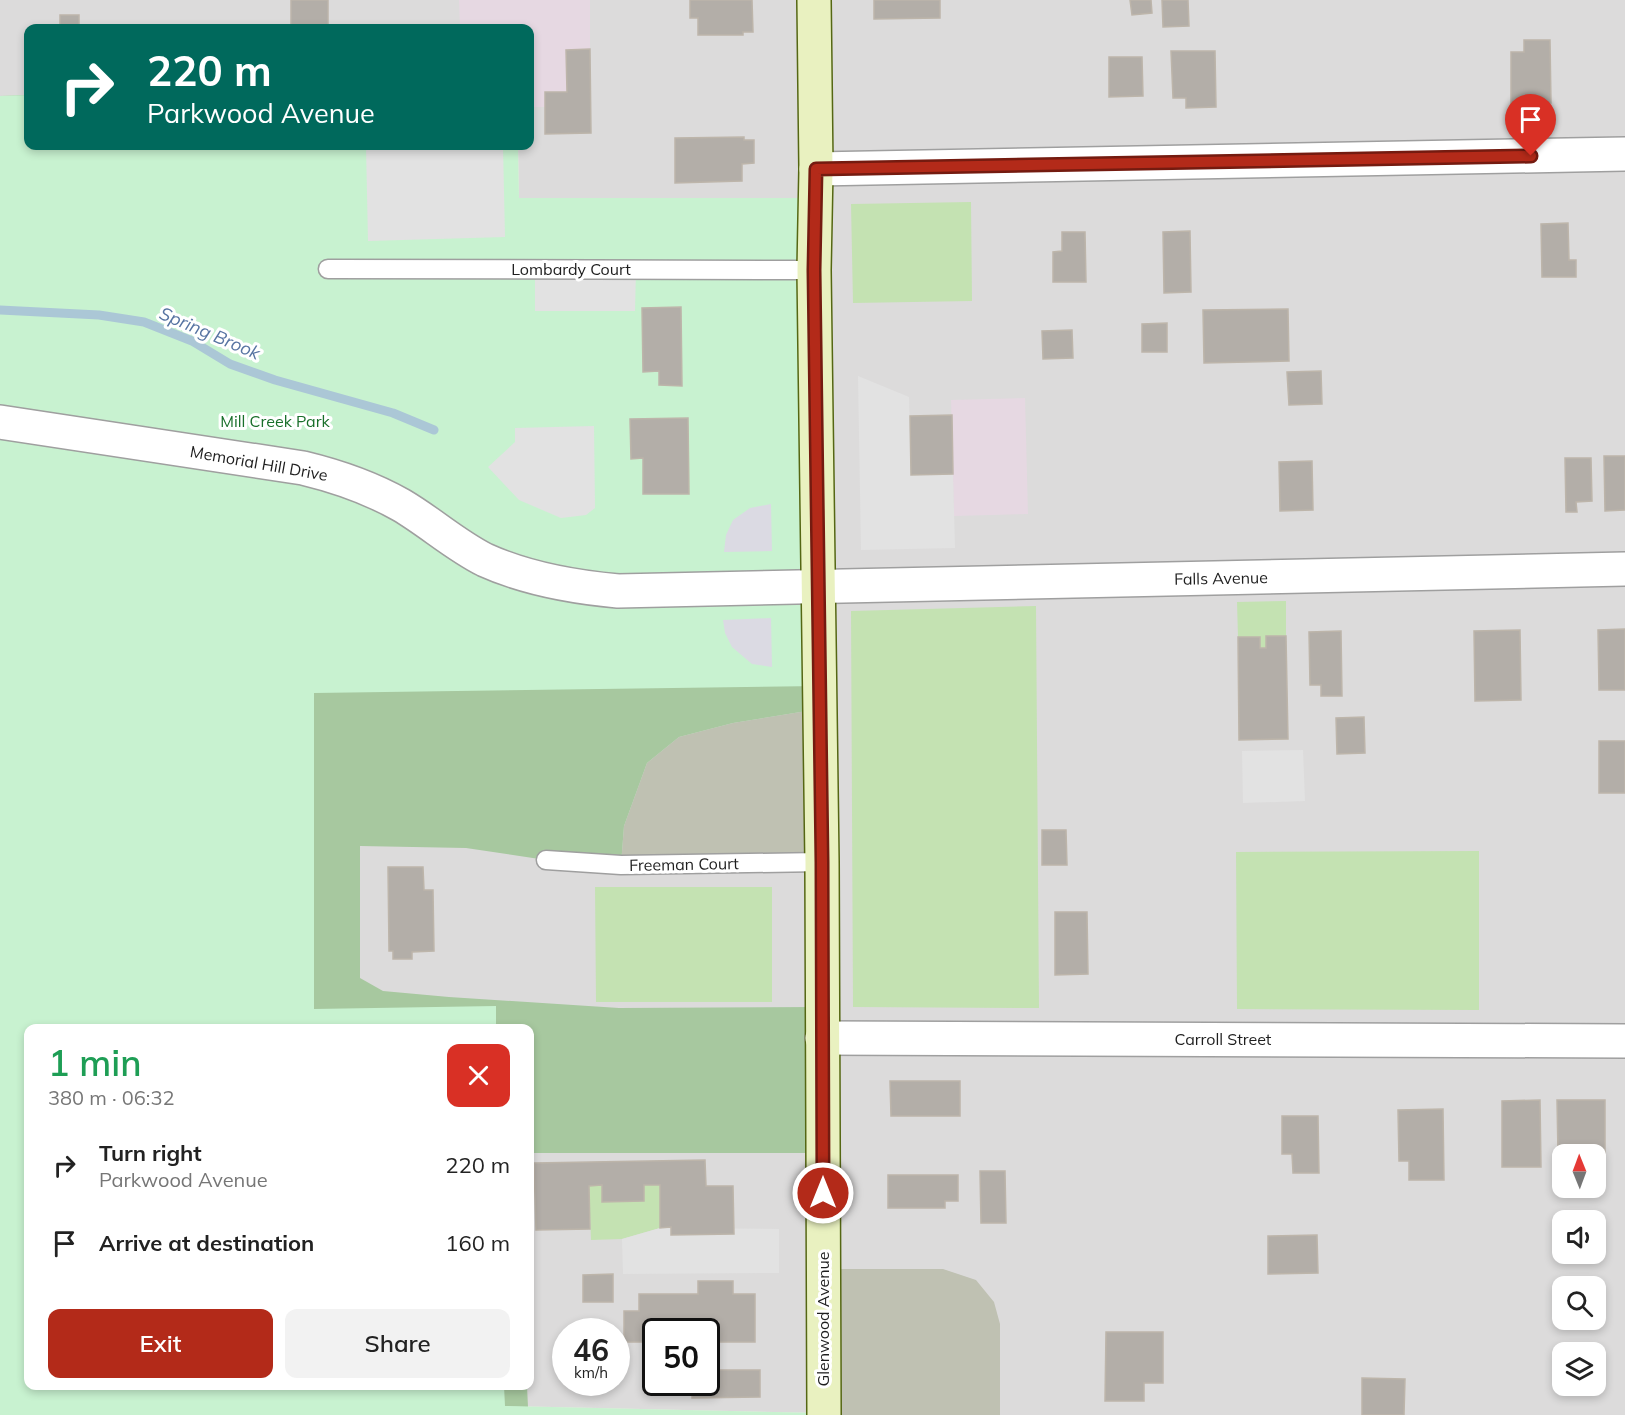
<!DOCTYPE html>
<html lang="en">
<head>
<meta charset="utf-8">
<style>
	body { margin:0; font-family:Mulish,sans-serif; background:#f2f2f2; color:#222; height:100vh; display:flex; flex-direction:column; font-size:22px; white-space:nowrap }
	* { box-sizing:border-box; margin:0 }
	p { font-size:20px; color:#767676 }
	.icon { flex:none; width:33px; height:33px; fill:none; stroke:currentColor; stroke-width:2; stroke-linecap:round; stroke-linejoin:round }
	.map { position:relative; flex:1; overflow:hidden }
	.drawer { position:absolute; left:24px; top:1024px; width:510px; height:366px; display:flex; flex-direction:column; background:#fff; border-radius:12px; box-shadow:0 3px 9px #0003 }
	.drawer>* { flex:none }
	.banner { position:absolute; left:24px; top:24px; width:510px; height:126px; border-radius:12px; box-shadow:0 3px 9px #0003; background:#00695c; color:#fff; overflow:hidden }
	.needle { width:39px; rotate:359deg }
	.buttons { position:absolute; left:1552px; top:1144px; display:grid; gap:12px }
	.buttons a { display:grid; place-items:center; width:54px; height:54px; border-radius:12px; background:#fff; box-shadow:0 3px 9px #0003; font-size:30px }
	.speed { position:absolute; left:552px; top:1318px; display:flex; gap:12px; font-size:30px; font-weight:700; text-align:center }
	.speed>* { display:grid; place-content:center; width:78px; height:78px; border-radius:50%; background:#fff; box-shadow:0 3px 9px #0003; line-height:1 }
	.speed small { font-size:15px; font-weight:400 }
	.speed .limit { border:3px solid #111; border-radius:9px; background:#fff; color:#111 }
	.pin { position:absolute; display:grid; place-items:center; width:51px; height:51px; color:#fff; margin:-62px -26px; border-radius:50% 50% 50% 0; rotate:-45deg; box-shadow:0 0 6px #0007 }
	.pin .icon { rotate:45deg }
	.me { position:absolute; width:66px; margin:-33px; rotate:0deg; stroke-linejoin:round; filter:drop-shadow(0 0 4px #0008) }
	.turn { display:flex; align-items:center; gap:21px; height:126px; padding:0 24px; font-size:27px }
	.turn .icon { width:78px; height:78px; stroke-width:2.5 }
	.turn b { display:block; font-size:42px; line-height:51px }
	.round { display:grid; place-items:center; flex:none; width:63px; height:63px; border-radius:12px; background:#f2f2f2 }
	.headline { display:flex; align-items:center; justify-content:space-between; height:102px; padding:0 24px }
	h1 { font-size:36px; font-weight:600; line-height:45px; color:#1e9e55 }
	.cta { display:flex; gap:12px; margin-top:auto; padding:12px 24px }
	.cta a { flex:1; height:69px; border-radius:12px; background:#b32a19; color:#fff; font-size:24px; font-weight:600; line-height:69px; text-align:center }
	.cta a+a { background:#f2f2f2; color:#222 }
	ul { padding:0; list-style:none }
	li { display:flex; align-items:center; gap:18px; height:78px; padding:0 24px }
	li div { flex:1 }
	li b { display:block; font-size:22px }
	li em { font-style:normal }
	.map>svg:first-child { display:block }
	.residential { fill:#dcdbdb; fill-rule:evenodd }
	.industrial { fill:#e6d8e2 }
	.construction { fill:#bfc1b2 }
	.grass { fill:#c4e2b2 }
	.forest { fill:#a7c89f }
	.park { fill:#c8f2d0 }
	.parking { fill:#e2e2e2 }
	.plaza { fill:#dbdae3 }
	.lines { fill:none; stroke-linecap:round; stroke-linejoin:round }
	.stream { stroke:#abc7d6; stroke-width:9 }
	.building { fill:#b3aea8; stroke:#bdb5aa; stroke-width:1.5 }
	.lane-casing { stroke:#9f9f9f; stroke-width:21 }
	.street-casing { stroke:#9f9f9f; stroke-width:36 }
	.secondary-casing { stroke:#556713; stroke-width:36 }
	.lane { stroke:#fff; stroke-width:18 }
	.street { stroke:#fff; stroke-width:33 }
	.secondary { stroke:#e9f1c0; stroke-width:33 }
	.route-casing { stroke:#741b10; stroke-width:15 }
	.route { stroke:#b32a19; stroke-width:10 }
	.labels { text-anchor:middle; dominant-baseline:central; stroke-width:6; stroke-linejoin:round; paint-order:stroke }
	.street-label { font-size:16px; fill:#1e1e1e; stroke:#fff }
	.park-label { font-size:16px; fill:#196f2a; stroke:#fff }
	.water-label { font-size:18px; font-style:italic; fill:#5774a2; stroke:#fff }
</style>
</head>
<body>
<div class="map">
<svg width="1625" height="1415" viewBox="0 0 1625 1415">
	<rect width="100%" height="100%" fill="#eeece5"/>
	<!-- residential -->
	<path class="residential" d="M0 0H1625V1415H824L823 1413 505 1406 504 1386H530V1029L314 1009 313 693 815 198H519L518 146H530V28H28V95L0 96ZM1563 1155H1596V1188H1563ZM1563 1221H1596V1254H1563ZM1563 1287H1596V1320H1563ZM566 1332H616V1383H566ZM656 1332H706V1383H656ZM1563 1353H1596V1386H1563Z"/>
	<!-- industrial -->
	<path class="industrial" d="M459 0H590V49L566 50 567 92H545V107H530V28H460Z
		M1025 398 1028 514 954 516 951 400Z"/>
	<!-- construction -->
	<path class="construction" d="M819 709 822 862 621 865 624 826 647 763 679 737 733 723Z
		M823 1269H943L976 1280 994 1302 1000 1324V1415H824Z"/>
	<!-- grass -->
	<path class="grass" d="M971 202 972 301 853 303 851 204Z
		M1286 601V636H1266V648H1260V637H1238L1237 602Z
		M1036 606 1039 1008 853 1007 851 611Z
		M1479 851V1010L1237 1009 1236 852Z
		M595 887H772V1002H596Z
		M602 1185 603 1202 644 1201V1185H660V1228L622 1239 591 1240 589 1186Z"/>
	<!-- forest -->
	<path class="forest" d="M28 95V146L819 667V709L733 723 679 737 647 763 624 826 621 865 546 860 466 848 360 846V978L383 991 449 997 619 1008 821 1007 822 1153H530V1029H28L0 96Z
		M463 1386H527L528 1407 463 1406Z"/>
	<!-- park -->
	<path class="park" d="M28 95V146H518L519 198H815L819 686 314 693V1009L496 1006V1029H28V1386H504L505 1406 824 1413V1415H0V96Z"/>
	<!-- parking -->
	<path class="parking" d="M366 146H503L505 237 368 241Z
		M535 269 636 270 635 311H535Z
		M858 376 909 397 911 475 953 474 955 548 861 550Z
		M594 426 595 508 586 515 561 518 519 500 488 467 515 442V428Z
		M1303 750 1305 801 1243 803 1242 751Z
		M660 1228 779 1229V1273L623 1274 622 1239Z"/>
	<!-- plaza -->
	<path class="plaza" d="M771 504 772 551 724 552 726 535 733 520 750 508Z
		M771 618 772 667 752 664 732 647 725 633 723 620Z"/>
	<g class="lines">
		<!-- stream -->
		<path class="stream" d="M0 310 99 315 144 322 192 341 230 364 275 380 393 413 434 430"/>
	</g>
	<!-- building -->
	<path class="building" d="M291 0H328V28H291Z
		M690 0H752L753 32H743V35H698V18H690Z
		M874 0H940V18L874 19Z
		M1130 0H1151L1152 13 1132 15Z
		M1162 0H1188L1189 26 1163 27Z
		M60 15H79V28H60Z
		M1524 40H1550L1551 103 1511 104V52H1524Z
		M590 49 591 133 545 134V92H567L566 50Z
		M1171 51H1215L1216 107 1186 108V98H1173Z
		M1109 57H1142L1143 96 1109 97Z
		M744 137V140H754V163L742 164V181L675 183V138Z
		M1568 223 1569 260H1576V277H1542L1541 224Z
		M1190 231 1191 292 1164 293 1163 232Z
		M1062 232H1085L1086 282H1053V252L1062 251Z
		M681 307 682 386 659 385V371L643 372 642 308Z
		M1288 309 1289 361 1204 363 1203 310Z
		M1167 323V352H1142V324Z
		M1072 330 1073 358 1043 359 1042 331Z
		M1321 371 1322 404 1289 405 1287 372Z
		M952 415 953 474 911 475 910 416Z
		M688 418 689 494H643V458L631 459 630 419Z
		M1604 456H1625V510L1605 511Z
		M1565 458H1591L1592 501 1576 502 1577 512H1566Z
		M1312 461 1313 510 1280 511 1279 462Z
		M1625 629V690H1599L1598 630Z
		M1520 630 1521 700 1475 701 1474 631Z
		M1341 631 1342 696H1321V685H1310L1309 632Z
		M1266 636H1286L1288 739 1239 740 1238 637H1260V648H1266Z
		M1364 717 1365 753 1337 754 1336 718Z
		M1599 741H1625V793H1599Z
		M1042 830H1066L1067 865H1042Z
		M388 867H423L424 890H433L434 951 412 952V959H393V951H389Z
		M1055 912H1087L1088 974 1055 975Z
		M890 1081H960V1116H891Z
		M1540 1100 1541 1167H1502V1101Z
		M1557 1100H1605V1165H1596V1155L1558 1153Z
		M1443 1109 1444 1180H1409V1161H1399L1398 1110Z
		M1282 1116H1318L1319 1173H1293L1292 1154H1282Z
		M705 1160 706 1186H733L734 1234 671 1235V1227L660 1228V1185H644V1201L602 1202V1185L589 1186 590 1229 536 1230 534 1163Z
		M980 1171H1005L1006 1223H981Z
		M888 1175H958V1201H945V1208H888Z
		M1317 1235 1318 1273 1268 1274V1236Z
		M613 1274V1302H583V1275Z
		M698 1281H733V1294H755V1342H706V1332H656V1342H624V1311H639V1294H698Z
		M1106 1332H1163V1383H1144V1401H1105Z
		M706 1366H710V1370H760V1397L692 1398V1383H706Z
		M1362 1378 1405 1379 1404 1415H1362Z"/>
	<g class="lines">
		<!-- lane casing -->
		<g class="lane-casing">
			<path id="lane" d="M328 269 814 270
				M546 860 621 865 822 862"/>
		</g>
		<!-- street casing -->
		<g class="street-casing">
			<path id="street" d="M816 169 1625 154
				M0 422 303 468C336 476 371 488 401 505 430 522 455 545 485 560 527 579 573 587 618 591L1625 569
				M822 1038 1625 1041"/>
		</g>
		<!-- secondary casing -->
		<g class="secondary-casing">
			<path id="secondary" d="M814 0 816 169 814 270 822 862 824 1415"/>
		</g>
		<!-- lane -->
		<use href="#lane" class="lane"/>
		<!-- street -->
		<use href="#street" class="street"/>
		<!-- secondary -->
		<use href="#secondary" class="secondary"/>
	</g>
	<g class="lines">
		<!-- route casing -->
		<g class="route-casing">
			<path id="route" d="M823 1193 822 862 814 270 816 169 1531 156"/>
		</g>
		<!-- route -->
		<use href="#route" class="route"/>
	</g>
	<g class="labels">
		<!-- street labels -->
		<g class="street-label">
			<text x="571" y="269">Lombardy Court</text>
			<text transform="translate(259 463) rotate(10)">Memorial Hill Drive</text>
			<text transform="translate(1221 578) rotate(-1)">Falls Avenue</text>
			<text transform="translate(684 864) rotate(-1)">Freeman Court</text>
			<text x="1223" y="1039">Carroll Street</text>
			<text transform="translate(823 1319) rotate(-90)">Glenwood Avenue</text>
		</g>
		<!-- park labels -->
		<g class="park-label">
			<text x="275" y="421">Mill Creek Park</text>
		</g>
		<!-- water labels -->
		<g class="water-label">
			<text transform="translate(210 333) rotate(23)">Spring Brook</text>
		</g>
	</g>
</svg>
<div class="buttons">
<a><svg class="needle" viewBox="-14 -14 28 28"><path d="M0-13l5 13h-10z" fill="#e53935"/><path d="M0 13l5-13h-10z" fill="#767676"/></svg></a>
<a><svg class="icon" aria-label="sound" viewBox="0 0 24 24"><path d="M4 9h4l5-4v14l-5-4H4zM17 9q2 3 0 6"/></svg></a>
<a><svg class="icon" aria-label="search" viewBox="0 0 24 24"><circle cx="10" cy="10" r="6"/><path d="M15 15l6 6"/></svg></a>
<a><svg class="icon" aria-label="layers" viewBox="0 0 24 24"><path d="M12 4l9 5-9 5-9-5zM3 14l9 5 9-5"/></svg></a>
</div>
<div class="speed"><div>46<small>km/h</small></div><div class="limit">50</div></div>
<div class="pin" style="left:1531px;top:156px;background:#d93025"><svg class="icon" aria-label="arrive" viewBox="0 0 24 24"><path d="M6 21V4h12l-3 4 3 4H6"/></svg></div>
<svg class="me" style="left:823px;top:1193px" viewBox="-20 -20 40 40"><circle r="17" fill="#b32a19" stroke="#fff" stroke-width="3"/><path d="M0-11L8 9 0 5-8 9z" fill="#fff"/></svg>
<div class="banner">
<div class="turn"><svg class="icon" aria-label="right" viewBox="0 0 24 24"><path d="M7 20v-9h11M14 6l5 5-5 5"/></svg><div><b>220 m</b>Parkwood Avenue</div></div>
</div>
<section class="drawer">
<div class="headline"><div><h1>1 min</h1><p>380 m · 06:32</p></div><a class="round" style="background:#d93025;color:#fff"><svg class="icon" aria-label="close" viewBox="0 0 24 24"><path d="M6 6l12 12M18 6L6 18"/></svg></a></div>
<ul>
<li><svg class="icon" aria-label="right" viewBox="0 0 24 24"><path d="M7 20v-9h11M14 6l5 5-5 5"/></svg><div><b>Turn right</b><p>Parkwood Avenue</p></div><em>220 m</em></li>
<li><svg class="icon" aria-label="arrive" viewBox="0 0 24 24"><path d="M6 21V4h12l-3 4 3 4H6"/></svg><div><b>Arrive at destination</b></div><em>160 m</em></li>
</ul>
<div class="cta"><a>Exit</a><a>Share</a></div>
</section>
</div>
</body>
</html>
